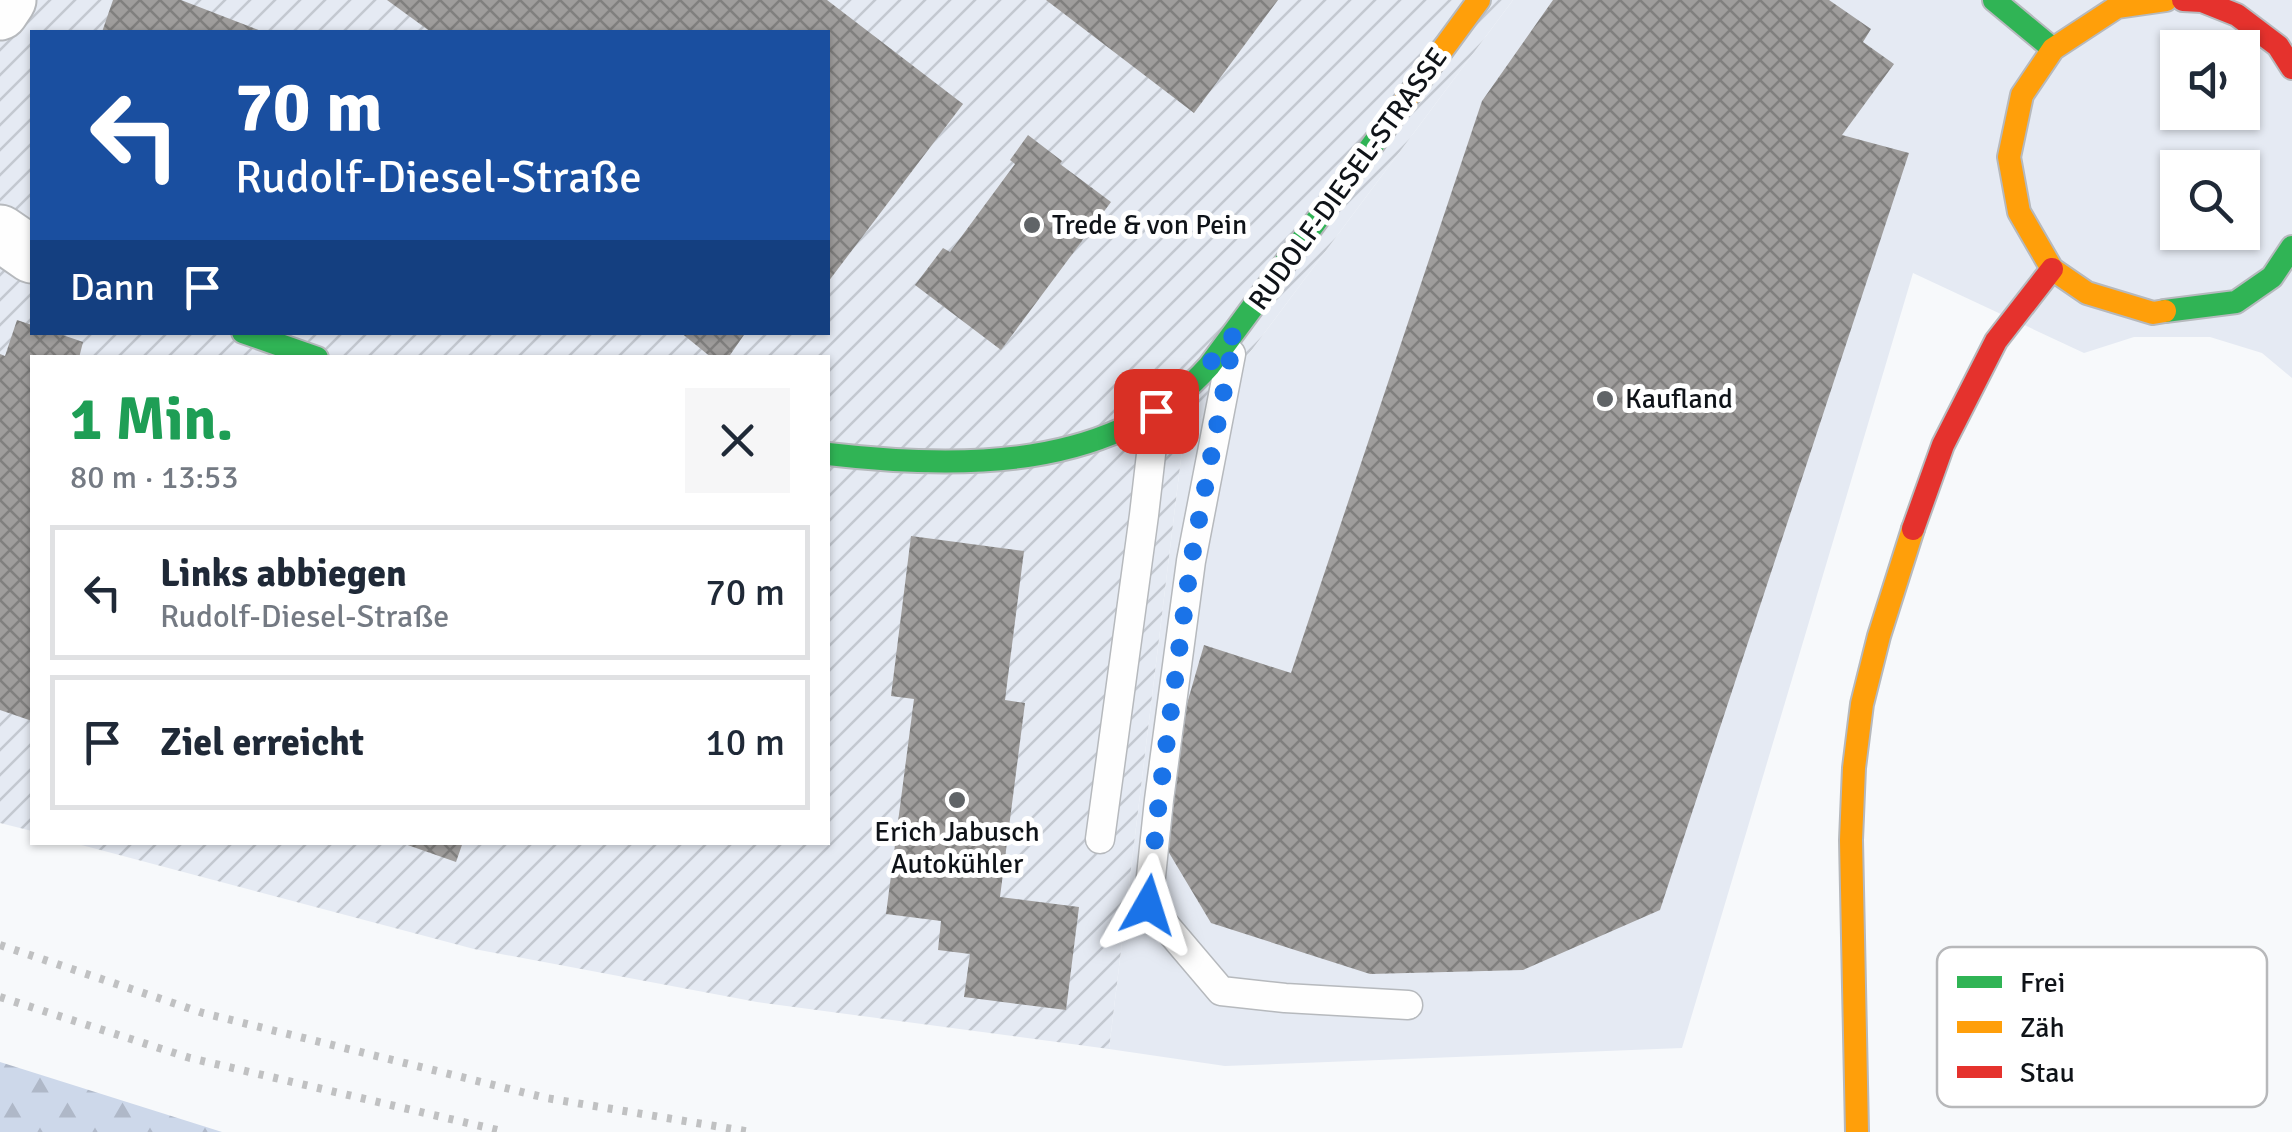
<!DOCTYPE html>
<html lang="de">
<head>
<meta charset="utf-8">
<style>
	body { margin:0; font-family:Signika,sans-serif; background:#f6f6f7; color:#1f2937; height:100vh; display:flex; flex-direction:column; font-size:38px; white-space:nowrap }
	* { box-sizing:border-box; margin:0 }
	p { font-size:32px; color:#747a83 }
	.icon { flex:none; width:55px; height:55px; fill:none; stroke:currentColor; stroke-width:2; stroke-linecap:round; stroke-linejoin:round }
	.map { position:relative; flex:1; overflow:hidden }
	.panel { position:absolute; left:30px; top:355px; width:800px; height:490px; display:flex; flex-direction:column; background:#fff; border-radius:0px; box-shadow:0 2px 8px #0004 }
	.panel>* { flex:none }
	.hud { position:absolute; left:30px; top:30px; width:800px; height:305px; border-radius:0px; box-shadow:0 2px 8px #0004; background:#1a4fa0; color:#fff; overflow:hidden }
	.controls { position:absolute; left:2160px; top:30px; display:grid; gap:20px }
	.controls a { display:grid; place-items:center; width:100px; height:100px; border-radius:0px; background:#fff; box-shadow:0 2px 8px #0004; font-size:50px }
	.pin { position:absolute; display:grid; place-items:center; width:85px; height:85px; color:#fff; margin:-42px; border-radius:20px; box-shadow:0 5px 15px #0006 }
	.me { position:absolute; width:110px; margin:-55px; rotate:6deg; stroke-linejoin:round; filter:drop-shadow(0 0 8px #0008) }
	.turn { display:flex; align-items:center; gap:35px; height:210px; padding:0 40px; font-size:45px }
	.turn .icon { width:130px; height:130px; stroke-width:2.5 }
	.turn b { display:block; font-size:70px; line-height:85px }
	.then { display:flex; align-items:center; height:95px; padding:0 40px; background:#0003; gap:20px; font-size:38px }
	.round { display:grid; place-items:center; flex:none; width:105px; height:105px; border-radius:0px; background:#f6f6f7 }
	.head { display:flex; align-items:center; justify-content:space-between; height:170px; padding:0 40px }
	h1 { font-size:60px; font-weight:700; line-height:75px; color:#1e9e55 }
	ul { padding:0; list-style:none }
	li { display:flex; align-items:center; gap:30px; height:135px; margin:0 20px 15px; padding:0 20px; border:5px solid #e0e1e3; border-radius:0px }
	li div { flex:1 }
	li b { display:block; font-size:38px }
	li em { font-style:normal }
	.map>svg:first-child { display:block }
	.built { fill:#e5eaf3; fill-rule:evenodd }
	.industrial { fill:url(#industrial-furrows); fill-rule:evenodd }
	.forest { fill:url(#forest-firs) }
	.building { fill:url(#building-cross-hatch) }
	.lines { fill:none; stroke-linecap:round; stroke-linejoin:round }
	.lane-casing { stroke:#b6b9bd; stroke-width:31 }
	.street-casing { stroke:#b6b9bd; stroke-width:59 }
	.fast-casing { stroke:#b6b9bd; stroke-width:26 }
	.slow-casing { stroke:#b6b9bd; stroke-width:26 }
	.jam-casing { stroke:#b6b9bd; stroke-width:26 }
	.lane { stroke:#fefefe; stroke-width:28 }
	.street { stroke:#fefefe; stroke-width:55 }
	.fast { stroke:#30b455; stroke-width:22 }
	.slow { stroke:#ff9f0a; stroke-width:22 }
	.jam { stroke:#e5322d; stroke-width:22 }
	.rail { stroke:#c0c1c2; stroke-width:8; stroke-dasharray:5 10; stroke-linecap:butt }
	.route { stroke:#1a73e8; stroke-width:18; stroke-dasharray:0 32.4 }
	.poi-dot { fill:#606467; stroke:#fff; stroke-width:4 }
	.labels { text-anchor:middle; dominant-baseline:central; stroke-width:10; stroke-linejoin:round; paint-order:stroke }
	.street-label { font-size:28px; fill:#0f1318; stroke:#fff }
	.poi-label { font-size:28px; fill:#0f1318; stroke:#fff; text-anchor:start }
	.key { fill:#fff; stroke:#b7b8ba; stroke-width:2.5 }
	.key-label { font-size:28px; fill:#0f1318 }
</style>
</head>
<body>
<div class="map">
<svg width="2292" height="1132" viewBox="0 0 2292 1132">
	<defs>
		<pattern id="industrial-furrows" width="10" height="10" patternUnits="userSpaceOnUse" patternTransform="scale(2.5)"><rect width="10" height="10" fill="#e5eaf3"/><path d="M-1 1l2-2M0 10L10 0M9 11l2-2" fill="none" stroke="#c3c8d0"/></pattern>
		<pattern id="forest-firs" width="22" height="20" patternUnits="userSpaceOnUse" patternTransform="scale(2.5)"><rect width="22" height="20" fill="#cdd8ea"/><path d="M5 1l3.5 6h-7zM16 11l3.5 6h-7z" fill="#afb8c8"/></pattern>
		<pattern id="building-cross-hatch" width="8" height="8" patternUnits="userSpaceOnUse" patternTransform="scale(2.5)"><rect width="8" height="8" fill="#9f9d9c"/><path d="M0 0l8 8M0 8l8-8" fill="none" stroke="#807f7e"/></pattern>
	</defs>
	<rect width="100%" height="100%" fill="#f7f9fb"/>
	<!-- built -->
	<path class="built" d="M1513 0H2292V378L2262 353 2210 337H2134L2084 353 1913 273 1682 1048 1225 1066 1109 1049 1183 442ZM2178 48H2242V112H2178ZM2178 168H2242V232H2178Z"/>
	<!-- industrial -->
	<path class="industrial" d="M0 0H1513L1183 442 1109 1049 757 1002 474 949 74 843 828 842V358H32V831L0 823ZM32 32H828V332H32Z"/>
	<!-- forest -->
	<path class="forest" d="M0 1062 222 1132H0Z"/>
	<!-- building -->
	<path class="building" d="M113 0H181L264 32H102Z
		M387 0H827L963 104 828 282V32H431Z
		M1046 0H1278L1194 113Z
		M1553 0H1829L1871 29 1863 42 1894 64 1842 135 1909 153 1660 910 1523 970 1370 974 1211 923 1165 846 1186 707 1204 645 1291 673 1482 101Z
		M1028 135 1062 161 1060 164 1111 202 1001 350 915 285 943 248 950 252 1015 164 1010 160Z
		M17 320 32 325V332H54L83 342 79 358H32V721L0 710V354L5 356Z
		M680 332H746L728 358H712Z
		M911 536 1024 551 1005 700 1025 703 1000 897 1079 907 1066 1010 964 997 970 954 938 950 941 921 886 914 914 699 891 696Z
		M399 842H463L456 862Z"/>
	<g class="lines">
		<!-- lane casing -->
		<g class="lane-casing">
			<path id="lane" d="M1231 354 1191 561 1159 800 1148 905 1221 991 1285 998 1408 1005
				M1100 839 1144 515 1156 411"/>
		</g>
		<!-- street casing -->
		<g class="street-casing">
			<path id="street" d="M0 12 8 0
				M0 233 32 255"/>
		</g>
		<!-- fast casing -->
		<g class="fast-casing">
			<path id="fast" d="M1994 0 2053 49
				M2165 311 2236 302 2272 277 2292 247
				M243 332 317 358
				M828 454C957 469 1115 472 1209 366L1385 128"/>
		</g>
		<!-- slow casing -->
		<g class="slow-casing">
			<path id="slow" d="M1385 128 1479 0
				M2165 311 2153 313 2087 293 2052 269 2019 212 2009 157 2022 95 2053 49 2117 7 2166 0
				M1857 1132 1851 840 1854 768 1862 704 1879 636 1913 529"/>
		</g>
		<!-- jam casing -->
		<g class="jam-casing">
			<path id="jam" d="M2183 0 2202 1 2237 15 2278 46 2292 68
				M1913 529 1943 445 1996 341 2052 269"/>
		</g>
		<!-- lane -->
		<use href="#lane" class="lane"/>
		<!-- street -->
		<use href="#street" class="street"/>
		<!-- fast -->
		<use href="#fast" class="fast"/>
		<!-- slow -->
		<use href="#slow" class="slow"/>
		<!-- jam -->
		<use href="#jam" class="jam"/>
		<!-- rail -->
		<path class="rail" d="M0 945 203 1013 546 1098 751 1132
			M0 997 190 1058 506 1132"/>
	</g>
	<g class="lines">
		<!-- route -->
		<path class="route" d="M1148 905 1159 800 1191 561 1235 333C1211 363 1188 389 1156 411"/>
	</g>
	<!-- markers -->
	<g class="poi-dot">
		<circle cx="1032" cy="225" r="10"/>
		<circle cx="1605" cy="399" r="10"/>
		<circle cx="957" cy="800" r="10"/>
	</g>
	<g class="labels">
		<!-- street labels -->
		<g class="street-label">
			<text transform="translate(1348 179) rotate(-54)">RUDOLF-DIESEL-STRASSE</text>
		</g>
		<!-- poi labels -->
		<g class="poi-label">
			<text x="1052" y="225">Trede &amp; von Pein</text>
			<text x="1625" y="399">Kaufland</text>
			<text x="957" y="832" text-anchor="middle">Erich Jabusch<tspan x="957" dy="32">Autokühler</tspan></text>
		</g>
	</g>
	<!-- legend -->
	<rect x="1937" y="947" width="330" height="160" rx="15" class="key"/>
	<rect x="1957" y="976" width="45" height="12" fill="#30b455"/>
	<rect x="1957" y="1021" width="45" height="12" fill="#ff9f0a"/>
	<rect x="1957" y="1066" width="45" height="12" fill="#e5322d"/>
	<g class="key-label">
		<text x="2020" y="992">Frei</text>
		<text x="2020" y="1037">Zäh</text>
		<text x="2020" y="1082">Stau</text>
	</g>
</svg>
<div class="controls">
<a><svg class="icon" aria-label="sound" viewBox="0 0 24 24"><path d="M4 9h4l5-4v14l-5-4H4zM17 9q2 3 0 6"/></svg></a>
<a><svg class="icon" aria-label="search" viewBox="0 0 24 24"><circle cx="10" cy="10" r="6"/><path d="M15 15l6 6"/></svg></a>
</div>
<div class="pin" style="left:1156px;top:411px;background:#d93025"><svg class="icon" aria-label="arrive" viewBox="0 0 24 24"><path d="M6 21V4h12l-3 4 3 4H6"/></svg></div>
<svg class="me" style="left:1148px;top:905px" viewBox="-20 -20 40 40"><path d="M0-17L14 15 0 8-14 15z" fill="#1a73e8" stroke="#fff" stroke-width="4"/></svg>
<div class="hud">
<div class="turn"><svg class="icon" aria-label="left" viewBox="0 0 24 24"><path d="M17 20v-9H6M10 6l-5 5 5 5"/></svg><div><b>70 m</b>Rudolf-Diesel-Straße</div></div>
<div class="then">Dann<svg class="icon" aria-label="arrive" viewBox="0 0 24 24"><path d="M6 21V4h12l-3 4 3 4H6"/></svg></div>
</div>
<section class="panel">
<div class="head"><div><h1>1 Min.</h1><p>80 m · 13:53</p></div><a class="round"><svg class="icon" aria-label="close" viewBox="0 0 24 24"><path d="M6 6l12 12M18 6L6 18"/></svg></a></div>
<ul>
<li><svg class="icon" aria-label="left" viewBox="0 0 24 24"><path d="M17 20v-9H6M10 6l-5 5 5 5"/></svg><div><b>Links abbiegen</b><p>Rudolf-Diesel-Straße</p></div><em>70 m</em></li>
<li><svg class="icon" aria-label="arrive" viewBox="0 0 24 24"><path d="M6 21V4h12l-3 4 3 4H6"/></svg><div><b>Ziel erreicht</b></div><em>10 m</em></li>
</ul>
</section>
</div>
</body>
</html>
